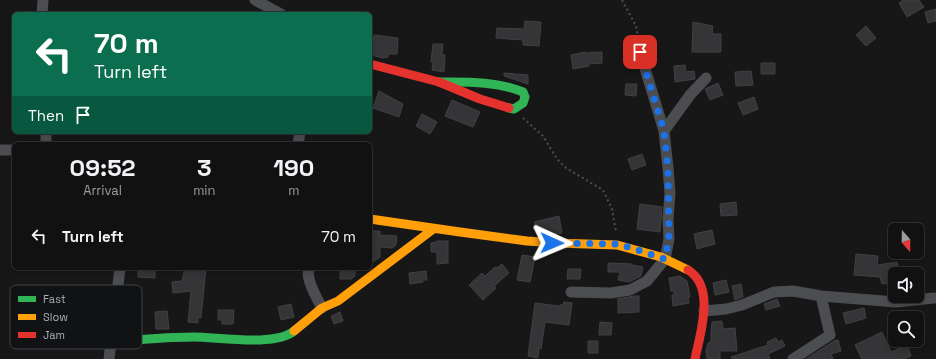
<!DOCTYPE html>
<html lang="en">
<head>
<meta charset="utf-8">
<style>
	body { margin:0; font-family:"Space Grotesk",sans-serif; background:#1a1a1b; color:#f1f3f6; height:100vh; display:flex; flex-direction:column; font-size:15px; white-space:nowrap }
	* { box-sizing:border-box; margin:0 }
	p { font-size:13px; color:#9c9d9f }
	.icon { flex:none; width:22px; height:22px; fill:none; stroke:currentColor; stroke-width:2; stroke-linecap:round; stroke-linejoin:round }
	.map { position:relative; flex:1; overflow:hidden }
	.sheet { position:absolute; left:12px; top:142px; width:360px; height:128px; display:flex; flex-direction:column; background:#111112; border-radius:6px; box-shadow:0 2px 6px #0003,0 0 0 1px #303132 }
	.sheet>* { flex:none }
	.hud { position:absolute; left:12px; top:12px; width:360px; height:122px; border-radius:6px; box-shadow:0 2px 6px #0003,0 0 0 1px #303132; background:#0b6e4f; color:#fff; overflow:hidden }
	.needle { width:26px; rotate:160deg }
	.fabs { position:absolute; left:888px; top:223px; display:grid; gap:8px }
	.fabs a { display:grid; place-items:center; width:36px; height:36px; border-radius:6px; background:#111112; box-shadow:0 2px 6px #0003,0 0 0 1px #303132; font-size:20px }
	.pin { position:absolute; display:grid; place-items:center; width:34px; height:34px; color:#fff; margin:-17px; border-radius:8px; box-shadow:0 2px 6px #0006 }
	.me { position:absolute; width:44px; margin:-22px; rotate:91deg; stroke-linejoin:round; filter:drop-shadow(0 0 3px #0008) }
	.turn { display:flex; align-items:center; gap:14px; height:84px; padding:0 16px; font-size:18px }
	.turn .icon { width:52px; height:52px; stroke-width:2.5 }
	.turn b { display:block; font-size:28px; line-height:34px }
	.then { display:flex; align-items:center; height:38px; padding:0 16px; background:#0003; gap:8px; font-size:15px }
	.eta { display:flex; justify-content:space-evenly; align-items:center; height:68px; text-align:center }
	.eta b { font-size:24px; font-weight:700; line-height:28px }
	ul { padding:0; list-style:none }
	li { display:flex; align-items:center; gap:12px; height:52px; padding:0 16px }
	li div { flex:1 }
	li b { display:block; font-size:15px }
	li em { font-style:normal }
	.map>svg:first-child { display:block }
	.building { fill:#353537; stroke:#404144 }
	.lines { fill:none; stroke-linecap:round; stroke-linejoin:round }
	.path { stroke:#4d4f52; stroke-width:2; stroke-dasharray:2 3; stroke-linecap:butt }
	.street { stroke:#4b4d51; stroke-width:11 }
	.fast { stroke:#30b455; stroke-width:9 }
	.slow { stroke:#ff9f0a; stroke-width:9 }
	.jam { stroke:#e5322d; stroke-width:9 }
	.route { stroke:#1a73e8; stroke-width:7; stroke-dasharray:0 12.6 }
	.key { fill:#111214; stroke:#3f4145; stroke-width:1 }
	.key-label { font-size:11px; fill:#a9aeb8 }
</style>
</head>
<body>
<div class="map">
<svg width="936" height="359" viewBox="0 0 936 359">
	<rect width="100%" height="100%" fill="#171718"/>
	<!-- building -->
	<path class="building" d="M903 0H919L924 7 907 17 899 3Z
		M936 9V21L928 23 925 12Z
		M525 21 541 22 539 46 523 45V40L496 38 497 28 524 29Z
		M693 22 713 26 712 34H721V52H692Z
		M866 26 876 38 866 46 856 35Z
		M374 35 398 38 397 54H388V57L383 58 371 55Z
		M433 44H443L442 54 445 55 444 72 432 70 433 62H431Z
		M586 52V53L602 52V63L588 64 589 66 573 69 571 55Z
		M761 63H775V74H761Z
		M685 65 686 72 694 71 695 79 675 82 674 66Z
		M751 71 753 85 736 86 735 72Z
		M504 73 528 75V84L504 76Z
		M718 83 723 95 710 100 705 89Z
		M626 84H637L636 96 625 95Z
		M379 91 403 104 399 117 373 108Z
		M754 97 758 109 743 115 738 103Z
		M452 100 480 112 473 127 445 116Z
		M422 114 437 122 430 134 416 126Z
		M642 154 646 165 632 170 628 159Z
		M736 202 737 215 721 216 720 204Z
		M640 204 662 207 660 232 637 229Z
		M559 216 562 233 556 234 543 233V231L537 232 534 222Z
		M712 230 715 244 697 249 694 234Z
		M370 231H380V235L397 236 396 245 392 248 380 247V257L370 264Z
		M437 241H448V263L437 264V252H431V243L437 242Z
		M856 254 878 256 877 265 897 262 899 274H895V295L889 294 887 283 882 284 880 277 854 275Z
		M522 255 535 257 530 282 517 280Z
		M608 263 632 264V265L643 267 641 276 629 282 618 280 620 272H608Z
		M502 264 509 273 494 286 496 288 483 300 469 285 482 273 485 276 495 267 497 268Z
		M138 268H155V278L138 277Z
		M185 268H206L201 318 198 317V323L188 322 191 291 173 293 172 282 182 281Z
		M340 268H355V276L351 279H340Z
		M568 269H581L580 279H567Z
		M426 271 427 280H423V282L410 284 409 273Z
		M680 276 687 281 690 297H688L689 303 673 306 672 295H674V291H671L669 278Z
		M726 280 729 292 715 295 713 283Z
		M741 284 743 297 735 300 732 286Z
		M634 296H639V312L618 313V299Z
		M777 299 780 306 766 310 764 304Z
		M564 302 572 303 569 325 545 322 541 349 539 348 538 358 528 356 535 303 559 306 560 305H563Z
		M291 304 294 317 281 320 278 307Z
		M864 308 866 318 846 324 843 313Z
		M218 310H234L233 324H222V320H218Z
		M167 311 169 329H156L155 312Z
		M340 312 343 321 334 324 331 316Z
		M722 321 723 329 735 328 737 351H720V359H707L706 351 708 343 711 342V333L712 322Z
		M600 322 612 323 611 335H599Z
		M882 332 891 352 907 345 911 356 904 359H862L855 345Z
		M776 338 778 342 782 340 785 346 768 354 770 359H732L731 357 768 345 767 342Z
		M838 340 841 351 831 354 833 359H806L834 341Z
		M588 341H598V353H588Z"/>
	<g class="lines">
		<!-- path -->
		<path class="path" d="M622 0 636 26 639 41
			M523 118 543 136 557 159 566 168 603 190 612 209 616 232"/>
		<!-- street -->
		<path class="street" d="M255 0 281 14
			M42 14 43 0
			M640 52 664 131
			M46 132V144
			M298 144 300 132
			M0 150H14
			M309 268C305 279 317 298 322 308
			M571 292 611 293 630 290 647 281 665 259 669 239 668 219 670 193 668 168 664 131 690 95 706 78
			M704 311 726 309 742 305 774 292 793 291 821 296 896 302 934 298
			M109 359 120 268
			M793 359 830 335 821 296"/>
		<!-- fast -->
		<path class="fast" d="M439 82C468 82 496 81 523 92L525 97 523 103 514 109 509 108
			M111 341C139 340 166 337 194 337 218 337 275 347 294 331"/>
		<!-- slow -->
		<path class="slow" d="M370 219 460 232 527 241 556 243 617 245 661 257 688 270
			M294 331 322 308 338 301 432 230"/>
		<!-- jam -->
		<path class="jam" d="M370 64 439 82 480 99 509 108
			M688 270C716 287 700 334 695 359"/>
	</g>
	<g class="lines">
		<!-- route -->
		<path class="route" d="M552 243 619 244 665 259 669 239 668 168 664 131 640 52"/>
	</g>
	<!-- legend -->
	<rect x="10" y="285" width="132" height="64" rx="6" class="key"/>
	<rect x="18" y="296" width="18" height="6" fill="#30b455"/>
	<rect x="18" y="314" width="18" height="6" fill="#ff9f0a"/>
	<rect x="18" y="332" width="18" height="6" fill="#e5322d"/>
	<g class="key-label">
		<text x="43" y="303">Fast</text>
		<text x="43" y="321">Slow</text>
		<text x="43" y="339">Jam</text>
	</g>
</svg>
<div class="fabs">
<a><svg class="needle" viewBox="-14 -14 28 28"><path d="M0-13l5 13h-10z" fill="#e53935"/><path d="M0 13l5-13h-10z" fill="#9c9d9f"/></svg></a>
<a><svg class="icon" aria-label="sound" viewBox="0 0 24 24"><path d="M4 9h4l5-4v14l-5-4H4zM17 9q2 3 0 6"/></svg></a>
<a><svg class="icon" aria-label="search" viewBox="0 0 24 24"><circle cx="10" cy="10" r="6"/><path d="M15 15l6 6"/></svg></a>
</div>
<div class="pin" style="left:640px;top:52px;background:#d93025"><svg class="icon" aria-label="arrive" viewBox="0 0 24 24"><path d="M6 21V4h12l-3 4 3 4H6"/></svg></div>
<svg class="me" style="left:552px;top:243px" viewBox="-20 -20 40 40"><path d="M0-17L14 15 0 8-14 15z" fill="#1a73e8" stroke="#fff" stroke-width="4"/></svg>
<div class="hud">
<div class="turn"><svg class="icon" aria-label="left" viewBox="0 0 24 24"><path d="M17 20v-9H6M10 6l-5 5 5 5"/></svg><div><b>70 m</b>Turn left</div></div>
<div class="then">Then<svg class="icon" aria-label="arrive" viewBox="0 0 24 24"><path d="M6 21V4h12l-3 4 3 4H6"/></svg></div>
</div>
<section class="sheet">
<div class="eta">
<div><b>09:52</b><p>Arrival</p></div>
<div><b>3</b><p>min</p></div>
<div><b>190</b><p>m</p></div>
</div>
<ul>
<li><svg class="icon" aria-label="left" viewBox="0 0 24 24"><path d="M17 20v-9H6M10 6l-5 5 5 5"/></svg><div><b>Turn left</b></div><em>70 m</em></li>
</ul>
</section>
</div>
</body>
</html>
